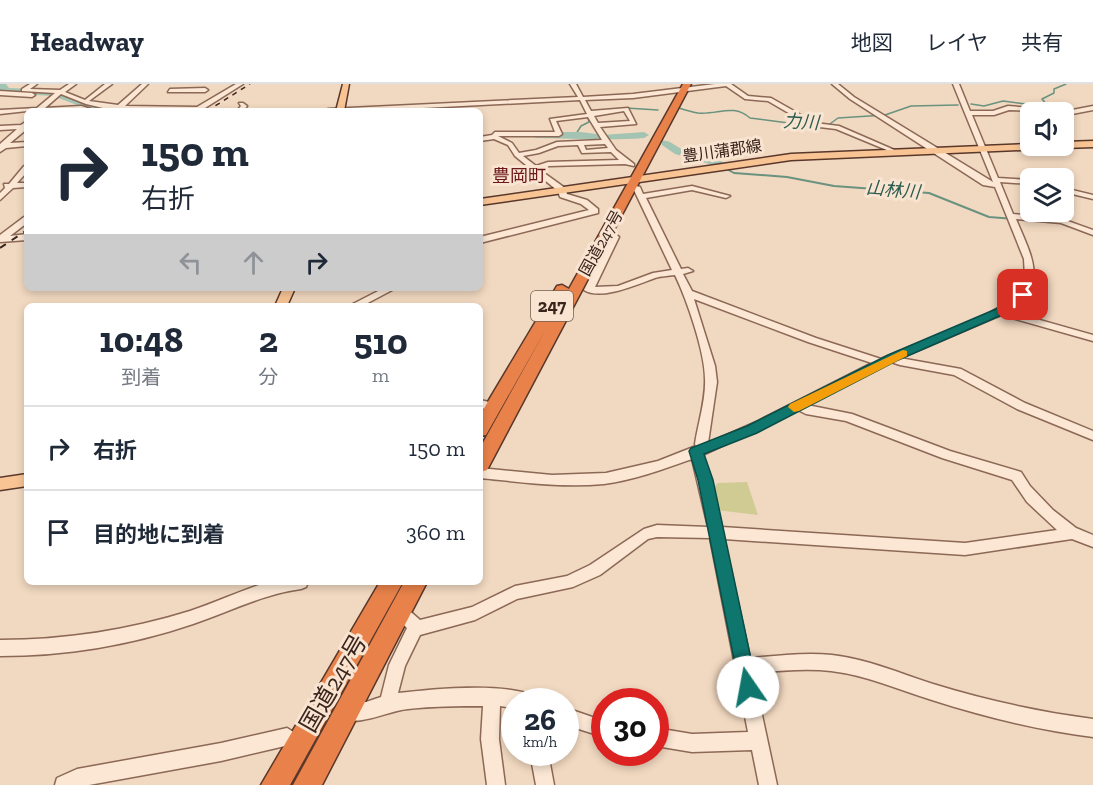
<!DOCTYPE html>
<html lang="ja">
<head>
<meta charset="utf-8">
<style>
	body { margin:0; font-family:"Zilla Slab","Noto Sans JP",serif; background:#f6f6f7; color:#1f2937; height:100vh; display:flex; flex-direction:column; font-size:22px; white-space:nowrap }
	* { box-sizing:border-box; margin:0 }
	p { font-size:20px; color:#747a83 }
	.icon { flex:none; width:33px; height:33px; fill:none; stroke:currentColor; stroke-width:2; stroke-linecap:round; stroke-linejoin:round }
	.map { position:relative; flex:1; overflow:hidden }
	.side { position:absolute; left:24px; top:219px; width:459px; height:282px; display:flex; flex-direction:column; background:#fff; border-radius:9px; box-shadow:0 3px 9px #0003 }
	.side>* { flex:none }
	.top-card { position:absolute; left:24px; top:24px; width:459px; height:183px; border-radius:9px; box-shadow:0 3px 9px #0003; background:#fff; color:#1f2937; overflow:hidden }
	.controls { position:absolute; left:1020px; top:18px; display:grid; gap:12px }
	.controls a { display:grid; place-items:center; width:54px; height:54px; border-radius:9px; background:#fff; box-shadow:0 3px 9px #0003; font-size:30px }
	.speed { position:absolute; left:501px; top:604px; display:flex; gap:12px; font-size:30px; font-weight:700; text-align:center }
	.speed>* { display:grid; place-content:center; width:78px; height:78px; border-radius:50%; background:#fff; box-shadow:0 3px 9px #0003; line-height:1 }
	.speed small { font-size:15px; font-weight:400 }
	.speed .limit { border:9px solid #d22; background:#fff; color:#111 }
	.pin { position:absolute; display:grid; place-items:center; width:51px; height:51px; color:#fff; margin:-26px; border-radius:12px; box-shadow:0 3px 9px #0006 }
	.me { position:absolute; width:66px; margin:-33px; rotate:348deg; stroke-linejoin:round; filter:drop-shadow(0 0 4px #0008) }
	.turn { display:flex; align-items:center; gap:21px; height:126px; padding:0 18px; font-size:27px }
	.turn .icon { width:78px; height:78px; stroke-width:2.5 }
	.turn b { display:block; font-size:42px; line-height:51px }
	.lanes { display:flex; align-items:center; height:57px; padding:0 18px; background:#0003; justify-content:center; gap:30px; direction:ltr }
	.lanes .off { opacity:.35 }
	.eta { display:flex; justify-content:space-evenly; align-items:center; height:102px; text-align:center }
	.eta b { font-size:36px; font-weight:800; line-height:42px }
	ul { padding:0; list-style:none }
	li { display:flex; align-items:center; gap:18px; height:84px; padding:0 18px; border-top:2px solid #e0e1e3 }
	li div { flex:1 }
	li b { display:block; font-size:22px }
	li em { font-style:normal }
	header { display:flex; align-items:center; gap:36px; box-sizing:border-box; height:84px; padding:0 30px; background:#fff; border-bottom:2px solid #e0e1e3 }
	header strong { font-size:28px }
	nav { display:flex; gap:33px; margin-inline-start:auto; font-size:21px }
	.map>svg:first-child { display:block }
	.green { fill:#d0cb93 }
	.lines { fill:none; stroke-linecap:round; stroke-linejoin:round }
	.stream-far1 { stroke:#69927f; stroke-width:1.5 }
	.stream { stroke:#69927f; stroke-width:2 }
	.river { fill:#a3c3b3; fill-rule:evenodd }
	.minor-casing { stroke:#8c6856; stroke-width:3 }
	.major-casing { stroke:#59372b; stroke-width:3 }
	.highway-casing { stroke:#59372b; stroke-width:3 }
	.minor { fill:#fbe7d4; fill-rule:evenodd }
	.major { fill:#f8c494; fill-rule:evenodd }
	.highway { fill:#e8824a; fill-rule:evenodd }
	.rail-far1 { stroke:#3a241c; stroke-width:1.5; stroke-dasharray:5 5; stroke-linecap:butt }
	.rail { stroke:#3a241c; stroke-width:2; stroke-dasharray:7 7; stroke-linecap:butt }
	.route { fill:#0f766e; stroke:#0a4d48; stroke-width:1.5 }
	.slow { fill:#f59e0b }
	.labels { text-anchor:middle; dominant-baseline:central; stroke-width:6; stroke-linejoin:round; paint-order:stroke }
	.far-street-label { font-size:16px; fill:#3a241c; stroke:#f8e4d0 }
	.far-water-label { font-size:18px; font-style:italic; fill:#2a5b4e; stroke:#f8e4d0 }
	.far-quarter-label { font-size:18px; fill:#6a1818; stroke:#f8e4d0 }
	.shield { fill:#f8e4d0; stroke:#735e52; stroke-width:1.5 }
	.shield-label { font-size:18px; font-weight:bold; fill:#3a241c }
	.near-street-label { font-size:24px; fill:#3a241c; stroke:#f8e4d0 }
</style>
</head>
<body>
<header>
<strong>Headway</strong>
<nav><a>地図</a><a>レイヤ</a><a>共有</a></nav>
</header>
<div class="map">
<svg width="1093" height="701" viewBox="0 0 1093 701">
	<rect width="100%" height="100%" fill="#f1d8c0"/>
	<!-- green -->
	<path class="green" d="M747 398 758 431 716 426 711 406 718 399Z"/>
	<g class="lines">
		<!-- stream-far1 -->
		<path class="stream-far1" d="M971 20 984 22 1003 17 1049 23 1042 15 1054 9V5L1066 0
			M679 24C685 26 692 28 698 29 718 31 733 19 750 34L811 42
			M591 27 626 24 658 26
			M827 42 838 34 885 31 911 22 958 21
			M576 50 581 42 589 38 587 30"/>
		<!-- stream -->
		<path class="stream" d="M725 84 734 89 787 93 834 102 929 109 989 133 1052 138"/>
		<!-- river -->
		<path class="river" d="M0 0H6L9 4 54 6 93 22 106 23 180 24 185 27H93L53 12 5 9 0 7Z
			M581 48 603 51 644 48 649 51 644 54C608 57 572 54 536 54L531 51 536 48Z
			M662 57C670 56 673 61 680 64 694 71 713 69 725 80L720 83 675 70 662 61Z"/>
		<!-- minor casing -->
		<g class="minor-casing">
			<path id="minor" d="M30 0H37L30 5 60 6 69 0H76L65 8 85 16 105 0H112L89 17 118 21 142 0H148L125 22 197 23 236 0H243L205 24 197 27 107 25 86 20 61 10 45 24 81 22 97 27H27L0 30V26L37 24 55 9 22 7V5Z
				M570 0H576L583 13 633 10 715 0H731L748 12 771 14 815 39 839 42 899 68 894 69 836 45 811 42 768 17 745 15 726 2 633 14 585 16 591 27 628 24 636 40 600 43 616 66 634 80V82L625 80 549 82 540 86 565 104 567 110 587 116 598 125V129L480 159V153L589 126 581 120 560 113 558 107 515 72 508 61 494 55 480 57V53L492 51 495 48H555L550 35 587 30 580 16 365 27H325L328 25 578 13ZM624 27 630 37 598 39 594 32ZM588 33 602 56 557 58 536 66 519 69 512 59 498 52H559L562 50 556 37ZM605 60 608 64 586 66 584 61ZM578 61 582 69 611 68 619 76 548 78 536 82 523 72 539 69 558 62Z
				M832 0H838L854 13 993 98 953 0H959L970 27H993L1008 22 1067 27 1093 22V26L1067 31H1064V28L1009 26 994 31H972L998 94 1030 96V100L1000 98 1013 130 1062 135 1093 146V151L1061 139 1016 135C1031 172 1050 200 1008 227L1093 251V257L1001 231 900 274 961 285 1025 319 1093 347V356L1017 325 954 291 900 281 891 278 807 321 852 330 950 367 1021 388 1030 402 1053 426 1076 444 1093 451V463L1072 455 965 471 724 455 750 574C777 572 805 568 832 571 867 575 899 589 933 600 985 616 1039 628 1093 635V653C1038 646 985 633 932 616 899 606 866 591 831 587 805 584 779 587 753 589L777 701H759L752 666 692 668 656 662V644L692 650 748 648 710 454 657 453 648 455 600 491 573 503 517 515 475 536 420 551 405 582 398 609C434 605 502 598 535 612L537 618H514V624L500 622 499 655 505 701H487L481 655 483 622C458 622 433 622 408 625 386 627 361 643 340 634L337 628 340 622 346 619 366 618 381 613 389 581 407 544 394 532 391 527 394 522 399 520 404 522 420 536 472 523 515 502 567 492 590 481 644 445 657 441 708 443 692 375C664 385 634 396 604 400 562 404 521 398 480 394V384L552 391 606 389 658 377 696 362 695 360C698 339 706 316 705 295 705 268 687 216 675 191 668 192 661 192 655 194 638 200 601 217 584 206L611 153 604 146 608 144 619 153 595 203 618 202 653 189 672 186 634 106 628 102 629 100 640 103 643 110 692 102 730 112 726 114 692 106 646 114 681 185 688 184 693 187 683 190 692 207 816 254 881 275 979 235 1010 217 1019 208 1025 193 1024 175 995 103 983 101 850 15ZM694 215 808 258 872 279 758 337 708 359 717 298 715 282ZM798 326 806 330 846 337 942 374 1012 396 1027 418 1057 446 965 459 722 443 711 396 703 371Z
				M170 5 205 4 208 6 205 8H168Z
				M0 7 32 9 35 11 32 13 0 11Z
				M239 19H243L247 22 243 27H237L241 22Z
				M27 37V45L10 59 27 58V62L6 64 0 68V60L17 45 0 46V42L21 41Z
				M24 82H27V88L17 99H27V103L13 104 0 116V109L5 104 4 100H9Z
				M1064 104 1093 111V115L1064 108Z
				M24 133H27V139L10 152 27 150V156L0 158V151Z
				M384 204H396L362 222H349Z
				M480 316 498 320 500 323 494 327 480 324Z
				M268 498H308L306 503 301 505C263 510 229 528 193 540 131 561 66 572 0 572V556C65 556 129 546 190 527 217 518 242 506 268 498Z
				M566 624 604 637V653L566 641Z
				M287 644 303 654 306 660 303 666 297 669 285 662 221 677 89 701H55L57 694 77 685 221 659Z
				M530 669H548L554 701H536Z"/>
		</g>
		<!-- major casing -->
		<g class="major-casing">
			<path id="major" d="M343 0H349L344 27H336Z
				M1093 57V63L1064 64 1060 62H1064V58Z
				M1030 60 1047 62 1043 65 791 76 480 121V115L791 70Z
				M283 204H295L287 222H275Z
				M27 390V402L0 406V394Z"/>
		</g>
		<!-- highway casing -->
		<g class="highway-casing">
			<path id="highway" d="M683 0H691L487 386 480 388V364L546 245 486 351 480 352V331L557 202 562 201 569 205Z
				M380 498H403L290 701H261Z
				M404 498H427L322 701H293Z"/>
		</g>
		<!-- minor -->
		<use href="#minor" class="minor"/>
		<!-- major -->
		<use href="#major" class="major"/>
		<!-- highway -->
		<use href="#highway" class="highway"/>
		<!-- rail-far1 -->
		<path class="rail-far1" d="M207 27 250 0"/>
		<!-- rail -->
		<path class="rail" d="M0 164 27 146"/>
	</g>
	<!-- route -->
	<path class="route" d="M1023 207 1026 208V213L1004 230 896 277 757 349 704 370 713 396 757 603 755 610 748 613 741 610 698 396 689 367 691 364 747 342 888 271 996 225Z"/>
	<!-- slow -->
	<path class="slow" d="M903 266 907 267V272L799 327 794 328 788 323 790 320Z"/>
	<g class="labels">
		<!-- far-street labels -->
		<g class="far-street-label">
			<text transform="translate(722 67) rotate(-8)">豊川蒲郡線</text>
			<text transform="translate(601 159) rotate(-61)">国道247号</text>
		</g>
		<!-- far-water labels -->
		<g class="far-water-label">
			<text transform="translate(801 38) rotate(3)">力川</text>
			<text transform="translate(893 106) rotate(5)">山林川</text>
		</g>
		<!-- far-quarter labels -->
		<g class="far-quarter-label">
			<text x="519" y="92">豊岡町</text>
		</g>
		<!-- shield labels -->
		<rect class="shield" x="531" y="207" width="42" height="30" rx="4.5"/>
		<g class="shield-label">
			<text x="552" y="222">247</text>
		</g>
		<!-- near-street labels -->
		<g class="near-street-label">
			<text transform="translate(333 599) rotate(-60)">国道247号</text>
		</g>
	</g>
</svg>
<div class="controls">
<a><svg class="icon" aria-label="sound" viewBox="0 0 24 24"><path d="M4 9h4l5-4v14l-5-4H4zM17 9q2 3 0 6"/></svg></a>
<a><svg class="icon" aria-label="layers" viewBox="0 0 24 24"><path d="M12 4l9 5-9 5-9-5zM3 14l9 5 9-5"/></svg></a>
</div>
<div class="speed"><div>26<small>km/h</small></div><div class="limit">30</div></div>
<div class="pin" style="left:1023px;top:211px;background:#d93025"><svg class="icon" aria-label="arrive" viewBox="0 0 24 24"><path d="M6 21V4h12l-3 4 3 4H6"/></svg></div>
<svg class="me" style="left:748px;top:603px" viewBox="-20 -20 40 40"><circle r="19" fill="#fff"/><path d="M0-13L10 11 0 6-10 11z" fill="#0f766e"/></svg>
<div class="top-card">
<div class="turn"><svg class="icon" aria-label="right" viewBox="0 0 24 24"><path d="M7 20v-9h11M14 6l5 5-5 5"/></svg><div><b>150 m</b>右折</div></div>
<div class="lanes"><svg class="icon off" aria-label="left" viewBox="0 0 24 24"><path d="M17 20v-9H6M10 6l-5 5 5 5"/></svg><svg class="icon off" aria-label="ahead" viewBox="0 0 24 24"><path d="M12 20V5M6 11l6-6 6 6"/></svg><svg class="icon" aria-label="right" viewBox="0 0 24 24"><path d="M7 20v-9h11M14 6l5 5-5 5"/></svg></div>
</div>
<section class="side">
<div class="eta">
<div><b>10:48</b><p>到着</p></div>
<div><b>2</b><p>分</p></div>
<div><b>510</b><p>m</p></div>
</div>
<ul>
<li><svg class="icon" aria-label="right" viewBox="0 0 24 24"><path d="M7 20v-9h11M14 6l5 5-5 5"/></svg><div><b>右折</b></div><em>150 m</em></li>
<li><svg class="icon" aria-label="arrive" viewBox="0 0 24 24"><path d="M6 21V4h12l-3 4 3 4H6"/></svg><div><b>目的地に到着</b></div><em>360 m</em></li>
</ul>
</section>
</div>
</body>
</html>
